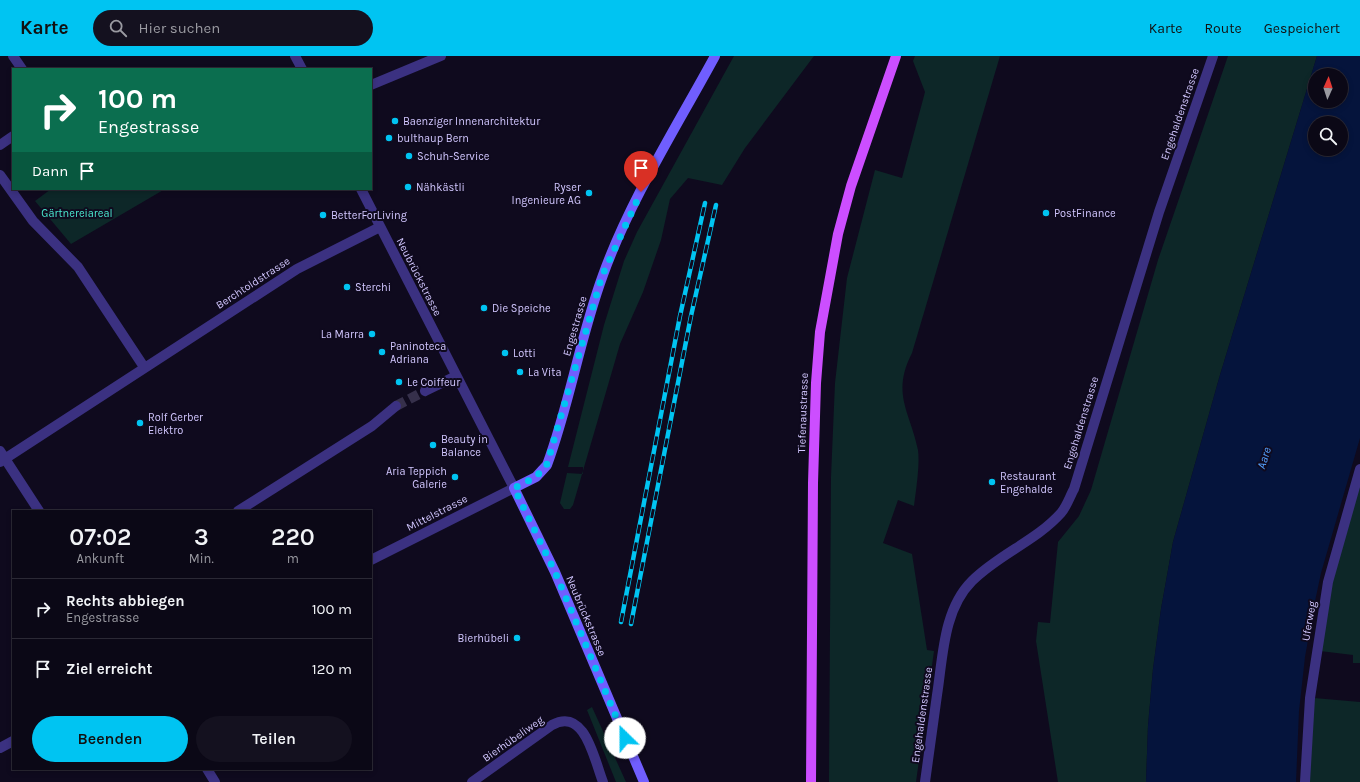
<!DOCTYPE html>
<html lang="de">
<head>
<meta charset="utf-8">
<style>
	body { margin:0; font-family:Karla,sans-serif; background:#14111f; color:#f1f3f6; height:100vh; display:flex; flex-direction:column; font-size:15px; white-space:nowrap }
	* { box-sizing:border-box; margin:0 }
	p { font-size:13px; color:#9a9aa1 }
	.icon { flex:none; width:22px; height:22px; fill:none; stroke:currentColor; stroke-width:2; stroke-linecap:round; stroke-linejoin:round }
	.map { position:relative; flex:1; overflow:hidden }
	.sheet { position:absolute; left:12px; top:454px; width:360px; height:260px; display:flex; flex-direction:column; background:#0b0816; border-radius:0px; box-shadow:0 2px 6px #0003,0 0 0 1px #2b2935 }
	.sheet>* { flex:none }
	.top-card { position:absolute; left:12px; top:12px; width:360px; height:122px; border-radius:0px; box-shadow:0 2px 6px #0003,0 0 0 1px #2b2935; background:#0b6e4f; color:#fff; overflow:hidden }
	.needle { width:26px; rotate:3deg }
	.buttons { position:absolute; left:1308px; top:12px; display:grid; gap:8px }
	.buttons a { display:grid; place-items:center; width:40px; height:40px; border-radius:50%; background:#0b0816; box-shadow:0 2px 6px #0003,0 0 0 1px #2b2935; font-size:20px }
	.pin { position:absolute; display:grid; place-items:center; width:34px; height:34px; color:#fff; margin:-41px -17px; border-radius:50% 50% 50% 0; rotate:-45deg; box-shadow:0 0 4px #0007 }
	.pin .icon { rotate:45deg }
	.me { position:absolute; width:44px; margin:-22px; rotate:337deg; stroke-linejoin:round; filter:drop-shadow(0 0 3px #0008) }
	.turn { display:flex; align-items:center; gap:14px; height:84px; padding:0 20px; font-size:18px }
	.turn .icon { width:52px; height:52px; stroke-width:2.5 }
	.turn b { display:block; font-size:28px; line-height:34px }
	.then { display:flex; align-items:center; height:38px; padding:0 20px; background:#0003; gap:8px; font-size:15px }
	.eta { display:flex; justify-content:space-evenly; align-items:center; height:68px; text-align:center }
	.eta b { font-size:24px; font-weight:600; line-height:28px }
	.action { display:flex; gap:8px; margin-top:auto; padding:8px 20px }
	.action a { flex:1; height:46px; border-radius:24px; background:#00c4f2; color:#111; font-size:16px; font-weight:600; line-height:46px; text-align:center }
	.action a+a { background:#14111f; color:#f1f3f6 }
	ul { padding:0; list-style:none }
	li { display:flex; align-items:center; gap:12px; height:60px; padding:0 20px; border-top:1px solid #2b2935 }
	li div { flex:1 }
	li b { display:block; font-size:15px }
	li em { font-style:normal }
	header { display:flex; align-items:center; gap:24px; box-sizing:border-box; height:56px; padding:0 20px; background:#00c4f2; color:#111 }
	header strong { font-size:19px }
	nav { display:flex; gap:22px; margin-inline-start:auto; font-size:14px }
	.search { width:280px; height:36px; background:#14111f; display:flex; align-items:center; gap:10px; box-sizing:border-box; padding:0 14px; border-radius:22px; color:#9a9aa1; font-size:15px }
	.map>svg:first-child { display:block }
	.green { fill:#0d2728 }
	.water { fill:#05143c; fill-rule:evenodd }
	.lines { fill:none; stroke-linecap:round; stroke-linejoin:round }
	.street-tunnel { stroke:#36304b; stroke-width:10; stroke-dasharray:10 5; stroke-linecap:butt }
	.street { stroke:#3b3181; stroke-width:10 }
	.secondary { stroke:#705eff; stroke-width:10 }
	.primary { stroke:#cc4eff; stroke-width:10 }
	.rail-casing { stroke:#00c4f2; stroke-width:4.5 }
	.rail { stroke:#0f0a1e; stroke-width:3; stroke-dasharray:9; stroke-linecap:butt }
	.route { stroke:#00c4f2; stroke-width:7; stroke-dasharray:0 12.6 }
	.poi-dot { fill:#00c4f2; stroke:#0f0a1e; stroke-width:1.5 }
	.labels { text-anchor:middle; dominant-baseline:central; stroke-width:4; stroke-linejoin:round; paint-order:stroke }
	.street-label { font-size:11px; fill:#d2c7ff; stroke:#0f0a1e }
	.poi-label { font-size:11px; fill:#d2c7ff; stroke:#0f0a1e; text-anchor:start }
	.park-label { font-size:11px; fill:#4ae8cf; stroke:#0f0a1e }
	.water-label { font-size:12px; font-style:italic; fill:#55a1ff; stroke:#0f0a1e }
</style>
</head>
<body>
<header>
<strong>Karte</strong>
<div class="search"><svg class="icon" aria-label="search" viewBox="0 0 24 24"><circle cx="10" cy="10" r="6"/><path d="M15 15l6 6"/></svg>Hier suchen</div>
<nav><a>Karte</a><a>Route</a><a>Gespeichert</a></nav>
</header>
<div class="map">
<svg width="1360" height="726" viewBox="0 0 1360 726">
	<rect width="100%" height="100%" fill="#0f0a1e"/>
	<!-- green -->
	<path class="green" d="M734 0H814L745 92 722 129 688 122 670 143 661 184 643 236 620 288 573 449 570 453H564L560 447 567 417 583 418V411H568L604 269 624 205 637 176Z
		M915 0H1000L912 297C891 338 910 355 918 394 920 409 916 434 914 450L898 444 883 487 912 498 927 594 934 595 916 726H829L831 421 835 327 847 222 875 114 902 122 925 36 913 5Z
		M1228 0H1317L1220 319 1173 486 1161 553 1153 613 1148 670 1146 726H1058L1036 585 1038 566 1050 567 1058 486 1079 460 1091 434 1158 204Z
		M51 133H165L71 188 35 145Z
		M1360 425V607H1353V599L1320 595 1332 528Z
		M1314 642 1360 646V726H1309Z
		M592 651 626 726H616L587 654Z"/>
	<!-- water -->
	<path class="water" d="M1317 0H1360V382L1321 517 1314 550 1305 601 1299 655 1296 726H1146L1148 670 1153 613 1161 553 1173 486 1220 319ZM1315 19H1341V45H1315ZM1315 67H1341V93H1315Z"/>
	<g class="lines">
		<!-- street-tunnel -->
		<path class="street-tunnel" d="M396 350 425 335"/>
		<!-- street -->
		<path class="street" d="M13 0 22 13
			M295 0 302 13
			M371 29 441 0
			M0 89 13 80
			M0 119 33 165 78 211 144 311
			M361 133 514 432 371 504
			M425 335 456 320
			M0 395 39 455
			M0 406 297 213 380 171
			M238 455 372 370 396 350
			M0 692 13 685
			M207 713 215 726
			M472 726 552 669C585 651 594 703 603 726
			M925 726C929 697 933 668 937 639 943 601 943 554 972 525 999 498 1036 485 1061 457 1067 450 1070 440 1074 433L1159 156 1213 0
			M1305 726 1310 642 1328 526 1360 413"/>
		<!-- secondary -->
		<path class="secondary" d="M644 726 555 516 514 432 536 421 547 409C570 347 580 281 603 219 630 144 677 70 715 0"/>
		<!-- primary -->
		<path class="primary" d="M811 726 813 427 816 327 820 276 838 178 851 130 896 0"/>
		<!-- rail casing -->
		<g class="rail-casing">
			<path id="rail" d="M621 566 680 260 705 147
				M631 568 691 260 716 149"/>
		</g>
		<!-- rail -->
		<use href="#rail" class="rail"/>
	</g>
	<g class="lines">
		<!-- route -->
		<path class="route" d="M625 682 555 516 514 432 536 421 547 408 602 220 641 136"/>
	</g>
	<!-- markers -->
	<g class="poi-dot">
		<circle cx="395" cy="65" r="4"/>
		<circle cx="389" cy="82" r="4"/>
		<circle cx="409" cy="100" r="4"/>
		<circle cx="408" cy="131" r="4"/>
		<circle cx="589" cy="137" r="4"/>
		<circle cx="1046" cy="157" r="4"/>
		<circle cx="323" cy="159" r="4"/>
		<circle cx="347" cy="231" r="4"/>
		<circle cx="484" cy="252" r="4"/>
		<circle cx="372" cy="278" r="4"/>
		<circle cx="382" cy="296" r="4"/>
		<circle cx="505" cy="297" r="4"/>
		<circle cx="520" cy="316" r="4"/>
		<circle cx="399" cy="326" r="4"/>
		<circle cx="140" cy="367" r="4"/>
		<circle cx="433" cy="389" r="4"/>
		<circle cx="455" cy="421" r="4"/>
		<circle cx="992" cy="426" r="4"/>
		<circle cx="517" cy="582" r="4"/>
	</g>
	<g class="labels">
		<!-- street labels -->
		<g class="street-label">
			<text transform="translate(1180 58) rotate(-71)">Engehaldenstrasse</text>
			<text transform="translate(419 221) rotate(63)">Neubrückstrasse</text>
			<text transform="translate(253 227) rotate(-33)">Berchtoldstrasse</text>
			<text transform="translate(575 270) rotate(-74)">Engestrasse</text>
			<text transform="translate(803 357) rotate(-88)">Tiefenaustrasse</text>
			<text transform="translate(1081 367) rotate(-73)">Engehaldenstrasse</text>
			<text transform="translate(437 457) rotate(-27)">Mittelstrasse</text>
			<text transform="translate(586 560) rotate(67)">Neubrückstrasse</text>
			<text transform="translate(1309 565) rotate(-80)">Uferweg</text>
			<text transform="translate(922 659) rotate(-82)">Engehaldenstrasse</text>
			<text transform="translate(513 683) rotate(-35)">Bierhübeliweg</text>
		</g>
		<!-- poi labels -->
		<g class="poi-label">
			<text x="403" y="65">Baenziger Innenarchitektur</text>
			<text x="397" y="82">bulthaup Bern</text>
			<text x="417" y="100">Schuh-Service</text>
			<text x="416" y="131">Nähkästli</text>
			<text x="581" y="131" text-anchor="end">Ryser<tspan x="581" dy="13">Ingenieure AG</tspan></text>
			<text x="1054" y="157">PostFinance</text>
			<text x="331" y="159">BetterForLiving</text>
			<text x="355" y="231">Sterchi</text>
			<text x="492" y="252">Die Speiche</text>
			<text x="364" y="278" text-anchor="end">La Marra</text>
			<text x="390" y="290">Paninoteca<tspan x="390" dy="13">Adriana</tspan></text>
			<text x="513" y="297">Lotti</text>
			<text x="528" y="316">La Vita</text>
			<text x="407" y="326">Le Coiffeur</text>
			<text x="148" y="361">Rolf Gerber<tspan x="148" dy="13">Elektro</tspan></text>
			<text x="441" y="383">Beauty in<tspan x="441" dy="13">Balance</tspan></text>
			<text x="447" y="415" text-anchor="end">Aria Teppich<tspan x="447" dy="13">Galerie</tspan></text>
			<text x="1000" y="420">Restaurant<tspan x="1000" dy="13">Engehalde</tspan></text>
			<text x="509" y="582" text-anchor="end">Bierhübeli</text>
		</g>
		<!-- park labels -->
		<g class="park-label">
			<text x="77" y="157">Gärtnereiareal</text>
		</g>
		<!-- water labels -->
		<g class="water-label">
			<text transform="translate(1264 402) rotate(-73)">Aare</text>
		</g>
	</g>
</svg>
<div class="buttons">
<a><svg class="needle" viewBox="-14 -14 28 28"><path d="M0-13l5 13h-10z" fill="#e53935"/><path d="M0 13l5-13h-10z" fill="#9a9aa1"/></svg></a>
<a><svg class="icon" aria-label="search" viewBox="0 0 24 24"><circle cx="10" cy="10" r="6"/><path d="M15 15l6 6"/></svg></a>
</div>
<div class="pin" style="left:641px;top:136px;background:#d93025"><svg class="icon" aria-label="arrive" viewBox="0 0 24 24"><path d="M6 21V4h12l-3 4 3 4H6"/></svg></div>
<svg class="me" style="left:625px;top:682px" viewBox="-20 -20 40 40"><circle r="19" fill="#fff"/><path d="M0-13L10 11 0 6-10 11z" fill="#00c4f2"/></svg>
<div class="top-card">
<div class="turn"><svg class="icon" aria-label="right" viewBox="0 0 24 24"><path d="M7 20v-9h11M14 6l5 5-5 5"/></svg><div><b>100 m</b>Engestrasse</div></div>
<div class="then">Dann<svg class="icon" aria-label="arrive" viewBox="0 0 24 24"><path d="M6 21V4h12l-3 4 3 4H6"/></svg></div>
</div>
<section class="sheet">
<div class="eta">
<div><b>07:02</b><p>Ankunft</p></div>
<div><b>3</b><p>Min.</p></div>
<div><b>220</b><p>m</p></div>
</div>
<ul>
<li><svg class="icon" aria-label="right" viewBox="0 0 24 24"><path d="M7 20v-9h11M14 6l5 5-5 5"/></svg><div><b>Rechts abbiegen</b><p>Engestrasse</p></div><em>100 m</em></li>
<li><svg class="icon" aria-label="arrive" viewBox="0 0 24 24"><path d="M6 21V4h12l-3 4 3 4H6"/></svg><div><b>Ziel erreicht</b></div><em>120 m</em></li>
</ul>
<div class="action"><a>Beenden</a><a>Teilen</a></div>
</section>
</div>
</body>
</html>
